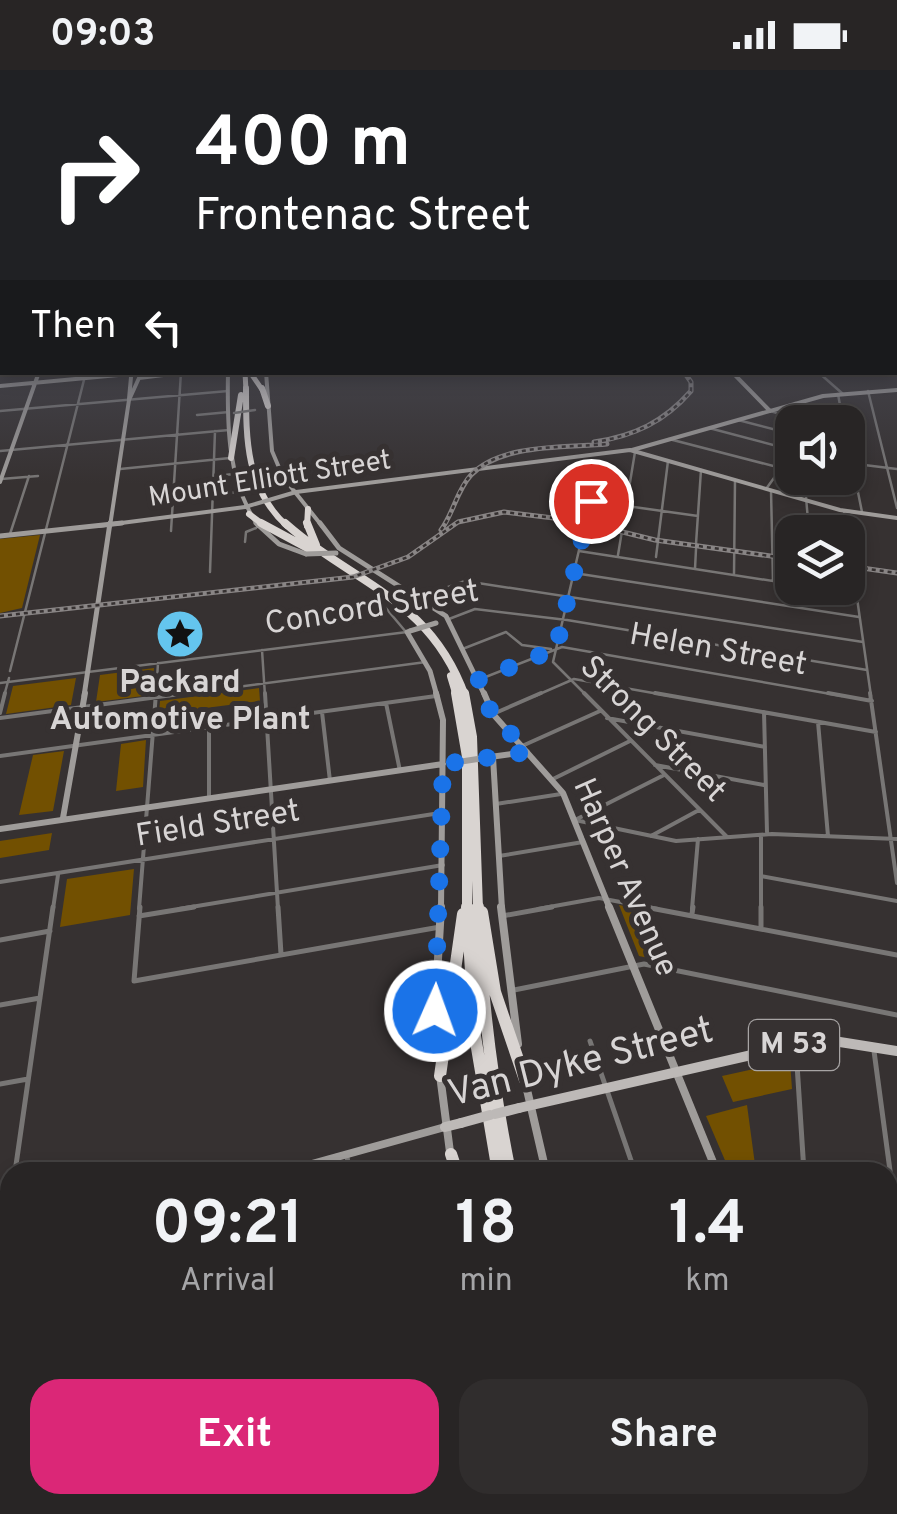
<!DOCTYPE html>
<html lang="en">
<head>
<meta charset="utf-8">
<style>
	body { margin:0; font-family:Overpass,sans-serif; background:#302d2d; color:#f1f3f6; height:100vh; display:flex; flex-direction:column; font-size:38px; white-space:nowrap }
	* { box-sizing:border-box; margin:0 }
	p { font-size:32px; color:#a5a5a7 }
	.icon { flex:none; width:55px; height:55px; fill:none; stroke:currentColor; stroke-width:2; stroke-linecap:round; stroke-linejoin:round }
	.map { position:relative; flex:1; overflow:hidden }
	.drawer { position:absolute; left:0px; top:1092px; width:898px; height:352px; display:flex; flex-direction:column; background:#282525; border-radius:30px 30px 0 0; box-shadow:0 5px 15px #0003,0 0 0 2px #444242 }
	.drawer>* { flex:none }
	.top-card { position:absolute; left:0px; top:0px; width:898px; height:305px; box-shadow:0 5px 15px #0003,0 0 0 2px #444242; background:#202124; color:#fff; overflow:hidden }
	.tools { position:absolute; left:775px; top:335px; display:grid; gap:20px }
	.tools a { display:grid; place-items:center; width:90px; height:90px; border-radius:20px; background:#282525; box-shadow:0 5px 15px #0003,0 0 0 2px #444242; font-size:50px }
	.pin { position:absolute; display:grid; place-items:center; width:85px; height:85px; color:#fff; margin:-42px; border:5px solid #fff; border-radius:50%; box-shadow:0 2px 10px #0007 }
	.me { position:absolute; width:110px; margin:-55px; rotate:2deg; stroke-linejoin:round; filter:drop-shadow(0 0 8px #0008) }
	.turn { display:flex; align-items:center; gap:35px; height:210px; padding:0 30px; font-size:45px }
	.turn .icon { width:130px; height:130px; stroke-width:2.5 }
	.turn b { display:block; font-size:70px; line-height:85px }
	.then { display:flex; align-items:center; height:95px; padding:0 30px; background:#0003; gap:20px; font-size:38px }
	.eta { display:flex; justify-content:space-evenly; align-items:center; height:170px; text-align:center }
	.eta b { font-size:60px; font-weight:700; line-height:70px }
	.primary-button { display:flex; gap:20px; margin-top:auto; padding:20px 30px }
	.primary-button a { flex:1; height:115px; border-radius:30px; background:#db2777; color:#fff; font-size:40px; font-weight:700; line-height:115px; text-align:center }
	.primary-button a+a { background:#302d2d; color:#f1f3f6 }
	.status { display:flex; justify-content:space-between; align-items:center; height:70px; padding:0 50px; background:#282525; direction:ltr }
	.status svg { height:28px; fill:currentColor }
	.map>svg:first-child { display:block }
	.green { fill:#725001 }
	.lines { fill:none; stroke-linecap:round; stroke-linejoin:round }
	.street-far3 { stroke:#787675; stroke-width:2.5 }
	.street-far2 { stroke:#787675; stroke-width:4 }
	.street-far1 { stroke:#787675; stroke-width:5 }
	.street { stroke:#787675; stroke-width:6 }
	.secondary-far4 { stroke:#9f9c9a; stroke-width:4 }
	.secondary-far3 { stroke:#9f9c9a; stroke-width:5 }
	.secondary-far2 { stroke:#9f9c9a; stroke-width:6 }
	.secondary-far1 { stroke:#9f9c9a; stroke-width:8 }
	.secondary { stroke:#9f9c9a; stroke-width:10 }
	.primary { stroke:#bdb9b7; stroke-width:10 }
	.highway-far5 { stroke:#d9d4d1; stroke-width:5 }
	.highway-far4 { stroke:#d9d4d1; stroke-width:6 }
	.highway-far3 { stroke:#d9d4d1; stroke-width:8 }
	.highway-far2 { stroke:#d9d4d1; stroke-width:10 }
	.highway-far1 { stroke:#d9d4d1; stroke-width:12 }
	.highway { stroke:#d9d4d1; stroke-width:16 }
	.rail-casing { stroke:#898585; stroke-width:5 }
	.rail { stroke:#363131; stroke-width:2.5; stroke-dasharray:4; stroke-linecap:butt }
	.street-bridge { stroke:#787675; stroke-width:2.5 }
	.secondary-bridge-far2 { stroke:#9f9c9a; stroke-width:4 }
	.secondary-bridge-far1 { stroke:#9f9c9a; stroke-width:5 }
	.secondary-bridge { stroke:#9f9c9a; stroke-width:6 }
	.primary-bridge { stroke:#bdb9b7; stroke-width:10 }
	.route { stroke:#1a73e8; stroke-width:18; stroke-dasharray:0 32.4 }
	.labels { text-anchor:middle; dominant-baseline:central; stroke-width:10; stroke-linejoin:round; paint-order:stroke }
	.far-street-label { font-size:28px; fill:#d8d5d5; stroke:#363131 }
	.shield { fill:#363131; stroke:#a7a4a4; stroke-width:2.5 }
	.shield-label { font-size:30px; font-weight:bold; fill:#d8d5d5 }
	.street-label { font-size:32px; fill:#d8d5d5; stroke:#363131 }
	.poi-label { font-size:32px; font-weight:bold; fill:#d8d5d5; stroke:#363131 }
	.near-street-label { font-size:38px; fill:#d8d5d5; stroke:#363131 }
</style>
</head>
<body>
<div class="status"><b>09:03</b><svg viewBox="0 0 49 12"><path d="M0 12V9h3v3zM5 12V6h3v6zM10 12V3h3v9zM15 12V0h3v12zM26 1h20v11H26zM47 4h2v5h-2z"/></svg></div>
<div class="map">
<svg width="897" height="1444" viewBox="0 0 897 1444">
	<rect width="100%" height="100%" fill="#363131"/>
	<!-- green -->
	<path class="green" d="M40 465 22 538 0 543V469Z
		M154 598 151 625 96 632 100 605Z
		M76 608 71 635 6 644 13 616Z
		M259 618 260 631 159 644 160 631Z
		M146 670 143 717 116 721 121 674Z
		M64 681 53 741 19 745 33 685Z
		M52 763 49 780 0 788V771Z
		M134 799 130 845 60 857 67 809Z
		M619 835 640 839 662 891 639 886Z
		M790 991 792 1019 733 1032 722 1006Z
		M747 1035 756 1102H730L706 1046Z"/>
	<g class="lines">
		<!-- street-far3 -->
		<path class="street-far3" d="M0 282 2 277
			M818 302 843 324
			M0 303 6 302
			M868 321 897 438
			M838 324 843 352
			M795 333 825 342
			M0 341 228 321
			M770 341 809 352
			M197 345 229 342
			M738 350 792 364
			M709 358 792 380
			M669 369 781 398
			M848 373 862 442
			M0 381 229 360
			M848 393 897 399
			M120 399 230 388
			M215 406 234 404
			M1 409 38 406
			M766 419 792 383
			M771 420 773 511
			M215 424 239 422
			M591 431 698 446
			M844 441 847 462
			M171 461 181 302
			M809 462 806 427 815 408
			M10 464 29 406
			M848 465 871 626
			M245 472 246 462 256 458
			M696 474 701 400
			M579 481 792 514
			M618 485 635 382
			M656 487 668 391
			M695 499 696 479
			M210 502 215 361
			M574 503 859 547
			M734 505 735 410
			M819 518 854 523
			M374 524 406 562
			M420 527 465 511 863 572
			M449 549 475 539 567 550 867 600
			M465 578 506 562 522 575 551 579
			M262 580 265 626
			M10 601 86 302
			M478 610 562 577 842 626
			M0 613 407 562
			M4 626 9 608
			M156 626 158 593
			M169 626 426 592
			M535 626 574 609 670 626
			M587 626 553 592 596 407"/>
		<!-- street-far2 -->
		<path class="street-far2" d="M265 623 278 839
			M584 623 727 767
			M655 623 876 662
			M828 623 872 631
			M870 623 897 813
			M386 633 400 701
			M322 642 330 711
			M764 642 767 762
			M0 643 5 623
			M493 644 541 623
			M0 648 188 623
			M607 648 765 677
			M818 652 828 766
			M209 658V728
			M522 676 600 641
			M0 686 436 626
			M655 695 764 715
			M551 710 630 671
			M496 734 561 724
			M575 750 676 771 772 764 897 769
			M575 750 664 705
			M761 765V839
			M651 766 699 740
			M499 786 583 772
			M761 806 897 831
			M0 812 440 743
			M53 839 58 805
			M139 839 156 623
			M179 839 443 795
			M538 839 599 828 658 839
			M692 839 698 769"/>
		<!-- street-far1 -->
		<path class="street-far1" d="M140 837 134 911 440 857
			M278 837 281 884
			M645 837 897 885
			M761 837V859
			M692 844 693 837
			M139 846 194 837
			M502 846 552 837
			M0 870 50 861
			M514 920 644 894 897 945
			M0 935 40 928
			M590 971 635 1102
			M796 979 804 1102
			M874 981 891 1108
			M0 1014 28 1009
			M347 1086 349 1102
			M15 1102 53 837"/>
		<!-- street -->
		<path class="street" d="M890 1105 897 1157
			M5 1171 10 1136
			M888 1179 897 1181
			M888 1272 897 1275
			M0 1281 10 1278
			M888 1380 897 1382
			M0 1406 10 1403
			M128 1435V1444
			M396 1435 397 1444
			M336 1444 363 1435
			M803 1444 829 1435"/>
		<!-- secondary-far4 -->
		<path class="secondary-far4" d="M228 302C227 356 227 409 258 456
			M266 302 272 381 283 407 322 456
			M732 302 770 341
			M0 316 140 303
			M129 329 131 307
			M632 380 823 326 897 320
			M266 407H281
			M0 412 39 302
			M296 422 630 380 840 440 897 448
			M98 456 245 437
			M110 456 129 330 139 308 188 302"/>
		<!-- secondary-far3 -->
		<path class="secondary-far3" d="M256 453 279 474 306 484
			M320 453 339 478 446 546 485 626
			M0 466 122 453
			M410 561 407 562 430 601 437 626
			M84 626 110 453"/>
		<!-- secondary-far2 -->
		<path class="secondary-far2" d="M436 623 443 650 441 839
			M484 623 493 644 563 723 610 839
			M490 687 527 682
			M493 687 502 839
			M63 748 85 623
			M0 759 443 694"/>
		<!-- secondary-far1 -->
		<path class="secondary-far1" d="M501 837 518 974
			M609 837 717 1102
			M438 988 435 941 441 837
			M440 1005 450 1082
			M525 1011 546 1102
			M283 1102 445 1057"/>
		<!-- secondary -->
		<path class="secondary" d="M0 1173 10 1171
			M540 1435 543 1444
			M640 1435 643 1444
			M855 1435 859 1444"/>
		<!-- primary -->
		<path class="primary" d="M519 1038 821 969 897 981
			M445 1057 461 1053"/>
		<!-- highway-far5 -->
		<path class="highway-far5" d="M245 302 246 321
			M250 302 263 321"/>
		<!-- highway-far4 -->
		<path class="highway-far4" d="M246 318C246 370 246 419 287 456
			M262 318 268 336
			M231 388 241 325
			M249 444 265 456
			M307 456 308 439"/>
		<!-- highway-far3 -->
		<path class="highway-far3" d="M261 453 313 481
			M285 453C355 515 430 528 465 626
			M307 453 316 475
			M451 606 457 626"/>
		<!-- highway-far2 -->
		<path class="highway-far2" d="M456 623 467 687V839
			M464 623 472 667 478 839"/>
		<!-- highway-far1 -->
		<path class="highway-far1" d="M467 837 475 966 498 1102
			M478 837C481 927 492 1013 510 1102
			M482 842 495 922 525 1010
			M440 1006 463 844
			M451 1084 457 1102"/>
		<!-- highway -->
		<path class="highway" d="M575 1435 578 1444
			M599 1435 601 1444"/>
		<!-- rail casing -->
		<g class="rail-casing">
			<path id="rail" d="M594 372C634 366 664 352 691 321V312L684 302
				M441 460C453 444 457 420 471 405 501 373 567 378 607 374
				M848 496 897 503
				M0 546 353 507 408 487 458 452 504 442 578 451 655 470 792 489"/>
		</g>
		<!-- rail -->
		<use href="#rail" class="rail"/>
		<!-- street-bridge -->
		<path class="street-bridge" d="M234 343 255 340"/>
		<!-- secondary-bridge-far2 -->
		<path class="secondary-bridge-far2" d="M242 407 265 404
			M245 437 296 422"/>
		<!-- secondary-bridge-far1 -->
		<path class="secondary-bridge-far1" d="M306 484 336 483
			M410 561 436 553"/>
		<!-- secondary-bridge -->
		<path class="secondary-bridge" d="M452 693 484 688"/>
		<!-- primary-bridge -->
		<path class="primary-bridge" d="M495 1044 519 1038
			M461 1053 490 1045"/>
	</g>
	<!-- sky -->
	<linearGradient id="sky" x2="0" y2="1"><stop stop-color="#1e1b1b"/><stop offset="0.51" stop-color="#4c4e5a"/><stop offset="1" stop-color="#4c4e5a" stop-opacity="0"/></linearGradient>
	<rect width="897" height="414" fill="url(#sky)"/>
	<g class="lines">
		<!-- route -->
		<path class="route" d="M435 941 443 694 527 682 490 640 478 610 556 579 591 431"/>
	</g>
	<!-- icons -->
	<defs>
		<g id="sight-disc" transform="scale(2.5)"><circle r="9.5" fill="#64c5ee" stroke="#363131"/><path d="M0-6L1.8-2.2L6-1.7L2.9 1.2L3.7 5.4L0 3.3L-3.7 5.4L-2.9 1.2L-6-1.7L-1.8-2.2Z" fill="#111"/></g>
	</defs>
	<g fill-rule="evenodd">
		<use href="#sight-disc" x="180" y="564"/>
	</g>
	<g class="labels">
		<!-- far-street labels -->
		<g class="far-street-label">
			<text transform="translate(270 410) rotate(-9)">Mount Elliott Street</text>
		</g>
		<!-- shield labels -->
		<rect class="shield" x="749" y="950" width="90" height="50" rx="8"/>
		<g class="shield-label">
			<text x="794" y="975">M 53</text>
		</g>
		<!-- street labels -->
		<g class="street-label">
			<text transform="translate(372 539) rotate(-9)">Concord Street</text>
			<text transform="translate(718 581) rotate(10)">Helen Street</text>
			<text transform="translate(652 660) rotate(45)">Strong Street</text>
			<text transform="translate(218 755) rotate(-9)">Field Street</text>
			<text transform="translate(624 808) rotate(66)">Harper Avenue</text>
		</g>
		<!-- poi labels -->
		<g class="poi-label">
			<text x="180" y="614">Packard<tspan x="180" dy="37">Automotive Plant</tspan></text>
		</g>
		<!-- near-street labels -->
		<g class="near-street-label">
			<text transform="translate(581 994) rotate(-14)">Van Dyke Street</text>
		</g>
	</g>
</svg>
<div class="tools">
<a><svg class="icon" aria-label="sound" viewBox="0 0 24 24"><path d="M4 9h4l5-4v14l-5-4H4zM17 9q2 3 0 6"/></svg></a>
<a><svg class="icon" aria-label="layers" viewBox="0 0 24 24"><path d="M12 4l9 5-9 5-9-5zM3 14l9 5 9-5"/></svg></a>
</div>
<div class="pin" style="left:591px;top:431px;background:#d93025"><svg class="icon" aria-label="arrive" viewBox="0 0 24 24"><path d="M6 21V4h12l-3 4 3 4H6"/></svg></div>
<svg class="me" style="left:435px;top:941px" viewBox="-20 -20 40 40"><circle r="17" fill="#1a73e8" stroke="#fff" stroke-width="3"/><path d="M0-11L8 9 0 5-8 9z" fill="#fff"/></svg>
<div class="top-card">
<div class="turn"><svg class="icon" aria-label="right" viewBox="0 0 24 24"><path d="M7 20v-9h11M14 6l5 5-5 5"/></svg><div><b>400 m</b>Frontenac Street</div></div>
<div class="then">Then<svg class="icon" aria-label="left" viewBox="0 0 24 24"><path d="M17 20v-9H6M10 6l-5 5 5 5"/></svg></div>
</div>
<section class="drawer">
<div class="eta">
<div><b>09:21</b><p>Arrival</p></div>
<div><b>18</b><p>min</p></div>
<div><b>1.4</b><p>km</p></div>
</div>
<div class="primary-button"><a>Exit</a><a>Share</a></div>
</section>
</div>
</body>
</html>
